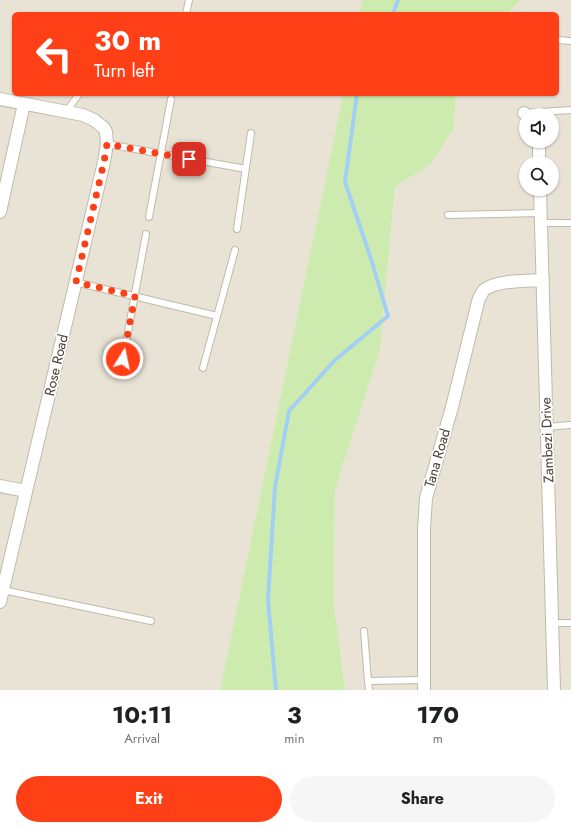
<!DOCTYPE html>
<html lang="en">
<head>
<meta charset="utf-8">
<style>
	body { margin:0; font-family:Jost,sans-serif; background:#f6f6f6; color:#202124; height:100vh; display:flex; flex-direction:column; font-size:15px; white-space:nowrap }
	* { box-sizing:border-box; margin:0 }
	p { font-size:13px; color:#757577 }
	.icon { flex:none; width:22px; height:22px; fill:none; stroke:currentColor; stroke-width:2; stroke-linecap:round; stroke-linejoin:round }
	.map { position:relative; height:690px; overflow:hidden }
	.sheet { display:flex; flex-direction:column; background:#fff; flex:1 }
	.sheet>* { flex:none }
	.top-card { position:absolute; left:12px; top:12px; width:547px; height:84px; border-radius:6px; box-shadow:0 1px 3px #0004; background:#ff3f15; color:#fff; overflow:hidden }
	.buttons { position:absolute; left:519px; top:108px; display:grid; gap:8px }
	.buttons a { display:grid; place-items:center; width:40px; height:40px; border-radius:50%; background:#fff; box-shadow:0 1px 3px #0004; font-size:20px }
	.pin { position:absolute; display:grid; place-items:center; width:34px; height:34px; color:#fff; margin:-17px; border-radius:8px; box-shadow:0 2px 6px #0006 }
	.me { position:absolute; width:44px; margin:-22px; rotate:10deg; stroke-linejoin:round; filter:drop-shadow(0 0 3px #0008) }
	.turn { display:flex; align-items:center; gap:14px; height:84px; padding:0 16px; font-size:18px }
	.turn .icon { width:52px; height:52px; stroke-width:2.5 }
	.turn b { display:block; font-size:28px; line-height:34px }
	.eta { display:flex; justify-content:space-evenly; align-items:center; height:68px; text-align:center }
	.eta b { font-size:24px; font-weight:700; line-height:28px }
	.button { display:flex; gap:8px; margin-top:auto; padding:8px 16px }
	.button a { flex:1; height:46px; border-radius:24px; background:#ff3f15; color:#fff; font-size:16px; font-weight:700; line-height:46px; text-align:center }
	.button a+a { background:#f6f6f6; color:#202124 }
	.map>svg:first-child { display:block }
	.residential { fill:#e9e3d6; fill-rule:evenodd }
	.green { fill:#ceebaf }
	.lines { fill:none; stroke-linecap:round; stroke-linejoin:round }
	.stream { stroke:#a2d0f4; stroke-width:4 }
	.service-casing { stroke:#c1baaa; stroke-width:8 }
	.minor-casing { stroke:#c1baaa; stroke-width:14 }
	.service { stroke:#fff; stroke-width:6 }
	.minor { stroke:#fff; stroke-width:12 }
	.route { stroke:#ff3f15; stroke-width:7; stroke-dasharray:0 12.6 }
	.labels { text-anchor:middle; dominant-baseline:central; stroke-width:3.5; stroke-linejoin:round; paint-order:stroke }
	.street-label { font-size:14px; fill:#494236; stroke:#fff }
</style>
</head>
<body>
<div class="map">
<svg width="571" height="690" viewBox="0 0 571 690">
	<rect width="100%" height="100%" fill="#f5f1e8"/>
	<!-- residential -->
	<path class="residential" d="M0 0H362L359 14H14V94H343L220 690H0Z
		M521 0H571V690H345L334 604 335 490 380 350 395 187 432 163 454 128 456 94H557V14H506ZM526 115H552V141H526ZM526 163H552V189H526Z"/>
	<!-- green -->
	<path class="green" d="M362 0H521L506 14H359Z
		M343 94H456L454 128 431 164 395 187 380 350 335 490 334 604 345 690H220Z"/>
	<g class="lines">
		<!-- stream -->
		<path class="stream" d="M393 14 398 0
			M276 690 268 600 275 487 289 411 335 360 388 316 371 259 345 182 357 94"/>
		<!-- service casing -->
		<g class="service-casing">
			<path id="service" d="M186 14 189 0
				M557 40 571 41
				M66 112 79 94
				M524 113 571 110
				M107 144 246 169
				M448 215 541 213
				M149 217 171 99
				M541 223H571
				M237 229 251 133
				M75 282 217 316
				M123 359 146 234
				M203 368 235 250
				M546 427 571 425
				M3 590 151 621
				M552 623H571
				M364 631 368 681
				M369 690 368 681 424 680"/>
		</g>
		<!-- minor casing -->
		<g class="minor-casing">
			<path id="minor" d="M0 99 83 115 94 120 104 128 106 132 107 144 104 162 0 602
				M524 113 526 115
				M539 141V163
				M540 189 554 690
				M0 212 24 104
				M0 486 26 491
				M424 690V529L426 498 452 407 479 298C481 296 482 292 484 290 496 280 527 281 543 280"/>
		</g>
		<!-- service -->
		<use href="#service" class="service"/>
		<!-- minor -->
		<use href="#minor" class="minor"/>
	</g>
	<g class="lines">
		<!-- route -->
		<path class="route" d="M123 359 135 296 76 282 104 162 107 144 189 159"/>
	</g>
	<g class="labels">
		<!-- street labels -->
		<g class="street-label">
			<text transform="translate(56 365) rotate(-77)">Rose Road</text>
			<text transform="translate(547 440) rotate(-92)">Zambezi Drive</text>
			<text transform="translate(437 458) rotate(-74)">Tana Road</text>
		</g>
	</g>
</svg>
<div class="buttons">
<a><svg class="icon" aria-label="sound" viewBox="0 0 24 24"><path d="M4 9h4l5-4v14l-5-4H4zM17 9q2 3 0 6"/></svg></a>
<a><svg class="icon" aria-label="search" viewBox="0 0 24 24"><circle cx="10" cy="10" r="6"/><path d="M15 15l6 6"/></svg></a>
</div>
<div class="pin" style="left:189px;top:159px;background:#d93025"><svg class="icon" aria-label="arrive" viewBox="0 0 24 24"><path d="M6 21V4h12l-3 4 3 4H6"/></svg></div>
<svg class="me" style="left:123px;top:359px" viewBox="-20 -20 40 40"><circle r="17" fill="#ff3f15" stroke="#fff" stroke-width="3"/><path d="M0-11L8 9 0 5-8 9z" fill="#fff"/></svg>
<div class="top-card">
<div class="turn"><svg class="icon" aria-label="left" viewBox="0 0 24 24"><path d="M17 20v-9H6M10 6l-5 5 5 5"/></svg><div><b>30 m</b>Turn left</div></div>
</div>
</div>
<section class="sheet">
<div class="eta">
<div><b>10:11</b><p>Arrival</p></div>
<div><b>3</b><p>min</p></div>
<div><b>170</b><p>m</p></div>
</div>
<div class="button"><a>Exit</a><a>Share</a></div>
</section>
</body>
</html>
